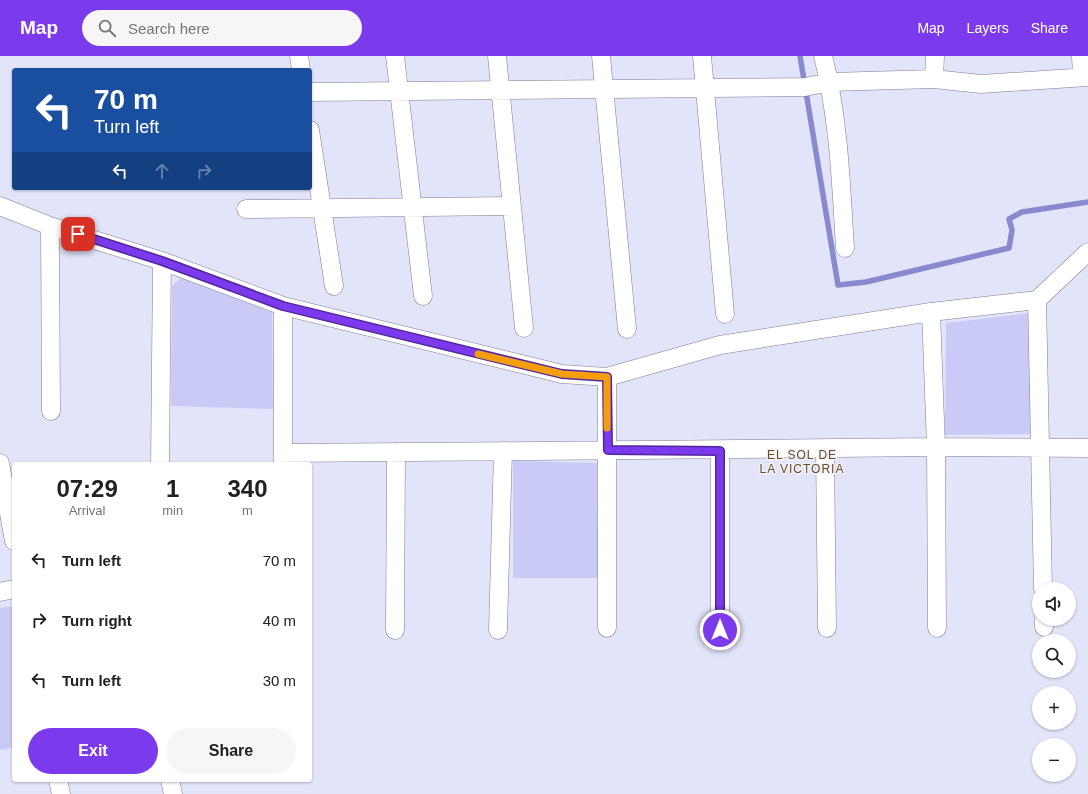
<!DOCTYPE html>
<html lang="en">
<head>
<meta charset="utf-8">
<style>
	body { margin:0; font-family:Helvetica,sans-serif; background:#f6f6f6; color:#202124; height:100vh; display:flex; flex-direction:column; font-size:15px; white-space:nowrap }
	* { box-sizing:border-box; margin:0 }
	p { font-size:13px; color:#757577 }
	.icon { flex:none; width:22px; height:22px; fill:none; stroke:currentColor; stroke-width:2; stroke-linecap:round; stroke-linejoin:round }
	.map { position:relative; flex:1; overflow:hidden }
	.panel { position:absolute; left:12px; top:406px; width:300px; height:320px; display:flex; flex-direction:column; background:#fff; border-radius:4px; box-shadow:0 1px 3px #0004 }
	.panel>* { flex:none }
	.guide { position:absolute; left:12px; top:12px; width:300px; height:122px; border-radius:4px; box-shadow:0 1px 3px #0004; background:#1a4fa0; color:#fff; overflow:hidden }
	.tools { position:absolute; left:1032px; top:526px; display:grid; gap:8px }
	.tools a { display:grid; place-items:center; width:44px; height:44px; border-radius:50%; background:#fff; box-shadow:0 1px 3px #0004; font-size:20px }
	.pin { position:absolute; display:grid; place-items:center; width:34px; height:34px; color:#fff; margin:-17px; border-radius:8px; box-shadow:0 2px 6px #0006 }
	.me { position:absolute; width:44px; margin:-22px; rotate:0deg; stroke-linejoin:round; filter:drop-shadow(0 0 3px #0008) }
	.turn { display:flex; align-items:center; gap:14px; height:84px; padding:0 16px; font-size:18px }
	.turn .icon { width:52px; height:52px; stroke-width:2.5 }
	.turn b { display:block; font-size:28px; line-height:34px }
	.lanes { display:flex; align-items:center; height:38px; padding:0 16px; background:#0003; justify-content:center; gap:20px; direction:ltr }
	.lanes .off { opacity:.35 }
	.eta { display:flex; justify-content:space-evenly; align-items:center; height:68px; text-align:center }
	.eta b { font-size:24px; font-weight:700; line-height:28px }
	.cta { display:flex; gap:8px; margin-top:auto; padding:8px 16px }
	.cta a { flex:1; height:46px; border-radius:24px; background:#7c3aed; color:#fff; font-size:16px; font-weight:700; line-height:46px; text-align:center }
	.cta a+a { background:#f6f6f6; color:#202124 }
	ul { padding:0; list-style:none }
	li { display:flex; align-items:center; gap:12px; height:60px; padding:0 16px }
	li div { flex:1 }
	li b { display:block; font-size:15px }
	li em { font-style:normal }
	header { display:flex; align-items:center; gap:24px; box-sizing:border-box; height:56px; padding:0 20px; background:#7c3aed; color:#fff }
	header strong { font-size:19px }
	nav { display:flex; gap:22px; margin-inline-start:auto; font-size:14px }
	.search { width:280px; height:36px; background:#f6f6f6; display:flex; align-items:center; gap:10px; box-sizing:border-box; padding:0 14px; border-radius:22px; color:#757577; font-size:15px }
	.map>svg:first-child { display:block }
	.green { fill:#c9cbf6 }
	.lines { fill:none; stroke-linecap:round; stroke-linejoin:round }
	.stream { stroke:#8989cf; stroke-width:5.5 }
	.minor-casing { stroke:#7c7d91; stroke-width:19 }
	.minor { stroke:#fff; stroke-width:18 }
	.route-casing { stroke:#51269a; stroke-width:10 }
	.route { stroke:#7c3aed; stroke-width:7 }
	.slow { stroke:#f59e0b; stroke-width:7 }
	.labels { text-anchor:middle; dominant-baseline:central; stroke-width:3; stroke-linejoin:round; paint-order:stroke }
	.neighbourhood-label { font-size:12px; letter-spacing:1px; fill:#6e4c19; stroke:#f1f2ff }
</style>
</head>
<body>
<header>
<strong>Map</strong>
<div class="search"><svg class="icon" aria-label="search" viewBox="0 0 24 24"><circle cx="10" cy="10" r="6"/><path d="M15 15l6 6"/></svg>Search here</div>
<nav><a>Map</a><a>Layers</a><a>Share</a></nav>
</header>
<div class="map">
<svg width="1088" height="738" viewBox="0 0 1088 738">
	<rect width="100%" height="100%" fill="#e2e4fa"/>
	<!-- green -->
	<path class="green" d="M181 222 272 256 273 353 171 350 172 230Z
		M1030 257V378L945 379 946 267Z
		M513 405 597 407 598 522H513Z
		M13 550 14 692 0 694V552Z"/>
	<g class="lines">
		<!-- stream -->
		<path class="stream" d="M800 0 838 229 866 226 1009 192 1012 174 1009 163 1022 156 1088 146"/>
		<!-- minor casing -->
		<g class="minor-casing">
			<path id="minor" d="M299 0 301 14
				M395 0 423 240
				M497 0 524 272
				M601 0 627 273
				M702 0 725 258
				M823 0C839 63 841 128 845 192
				M1081 0 1082 21
				M934 23 935 0
				M310 36 805 31 830 26 934 23 981 28 1088 21
				M310 74 334 230
				M0 150 50 170 162 205 283 250 562 318 607 321 720 289 931 256 1037 244 1088 196
				M246 153 512 150
				M50 170 51 355
				M1037 244 1043 533
				M931 256 936 391 937 572
				M825 394 827 572
				M720 395V574
				M283 397C500 395 717 394 934 391 986 391 1037 392 1088 392
				M0 407 14 485
				M160 408 162 205
				M283 408V250
				M0 536 14 533
				M1044 563V571
				M607 572V321
				M395 574 396 396
				M498 574 503 395
				M58 724 61 738
				M170 724 173 738"/>
		</g>
		<!-- minor -->
		<use href="#minor" class="minor"/>
	</g>
	<g class="lines">
		<!-- route casing -->
		<g class="route-casing">
			<path id="route" d="M78 178 162 205 283 250 562 318 607 321 608 394 720 395V574"/>
		</g>
		<!-- route -->
		<use href="#route" class="route"/>
		<!-- slow -->
		<path class="slow" d="M478 298 562 318 607 321V372"/>
	</g>
	<g class="labels">
		<!-- neighbourhood labels -->
		<g class="neighbourhood-label">
			<text x="802" y="399">EL SOL DE<tspan x="802" dy="14">LA VICTORIA</tspan></text>
		</g>
	</g>
</svg>
<div class="tools">
<a><svg class="icon" aria-label="sound" viewBox="0 0 24 24"><path d="M4 9h4l5-4v14l-5-4H4zM17 9q2 3 0 6"/></svg></a>
<a><svg class="icon" aria-label="search" viewBox="0 0 24 24"><circle cx="10" cy="10" r="6"/><path d="M15 15l6 6"/></svg></a>
<a>+</a>
<a>−</a>
</div>
<div class="pin" style="left:78px;top:178px;background:#d93025"><svg class="icon" aria-label="arrive" viewBox="0 0 24 24"><path d="M6 21V4h12l-3 4 3 4H6"/></svg></div>
<svg class="me" style="left:720px;top:574px" viewBox="-20 -20 40 40"><circle r="17" fill="#7c3aed" stroke="#fff" stroke-width="3"/><path d="M0-11L8 9 0 5-8 9z" fill="#fff"/></svg>
<div class="guide">
<div class="turn"><svg class="icon" aria-label="left" viewBox="0 0 24 24"><path d="M17 20v-9H6M10 6l-5 5 5 5"/></svg><div><b>70 m</b>Turn left</div></div>
<div class="lanes"><svg class="icon" aria-label="left" viewBox="0 0 24 24"><path d="M17 20v-9H6M10 6l-5 5 5 5"/></svg><svg class="icon off" aria-label="ahead" viewBox="0 0 24 24"><path d="M12 20V5M6 11l6-6 6 6"/></svg><svg class="icon off" aria-label="right" viewBox="0 0 24 24"><path d="M7 20v-9h11M14 6l5 5-5 5"/></svg></div>
</div>
<section class="panel">
<div class="eta">
<div><b>07:29</b><p>Arrival</p></div>
<div><b>1</b><p>min</p></div>
<div><b>340</b><p>m</p></div>
</div>
<ul>
<li><svg class="icon" aria-label="left" viewBox="0 0 24 24"><path d="M17 20v-9H6M10 6l-5 5 5 5"/></svg><div><b>Turn left</b></div><em>70 m</em></li>
<li><svg class="icon" aria-label="right" viewBox="0 0 24 24"><path d="M7 20v-9h11M14 6l5 5-5 5"/></svg><div><b>Turn right</b></div><em>40 m</em></li>
<li><svg class="icon" aria-label="left" viewBox="0 0 24 24"><path d="M17 20v-9H6M10 6l-5 5 5 5"/></svg><div><b>Turn left</b></div><em>30 m</em></li>
</ul>
<div class="cta"><a>Exit</a><a>Share</a></div>
</section>
</div>
</body>
</html>
